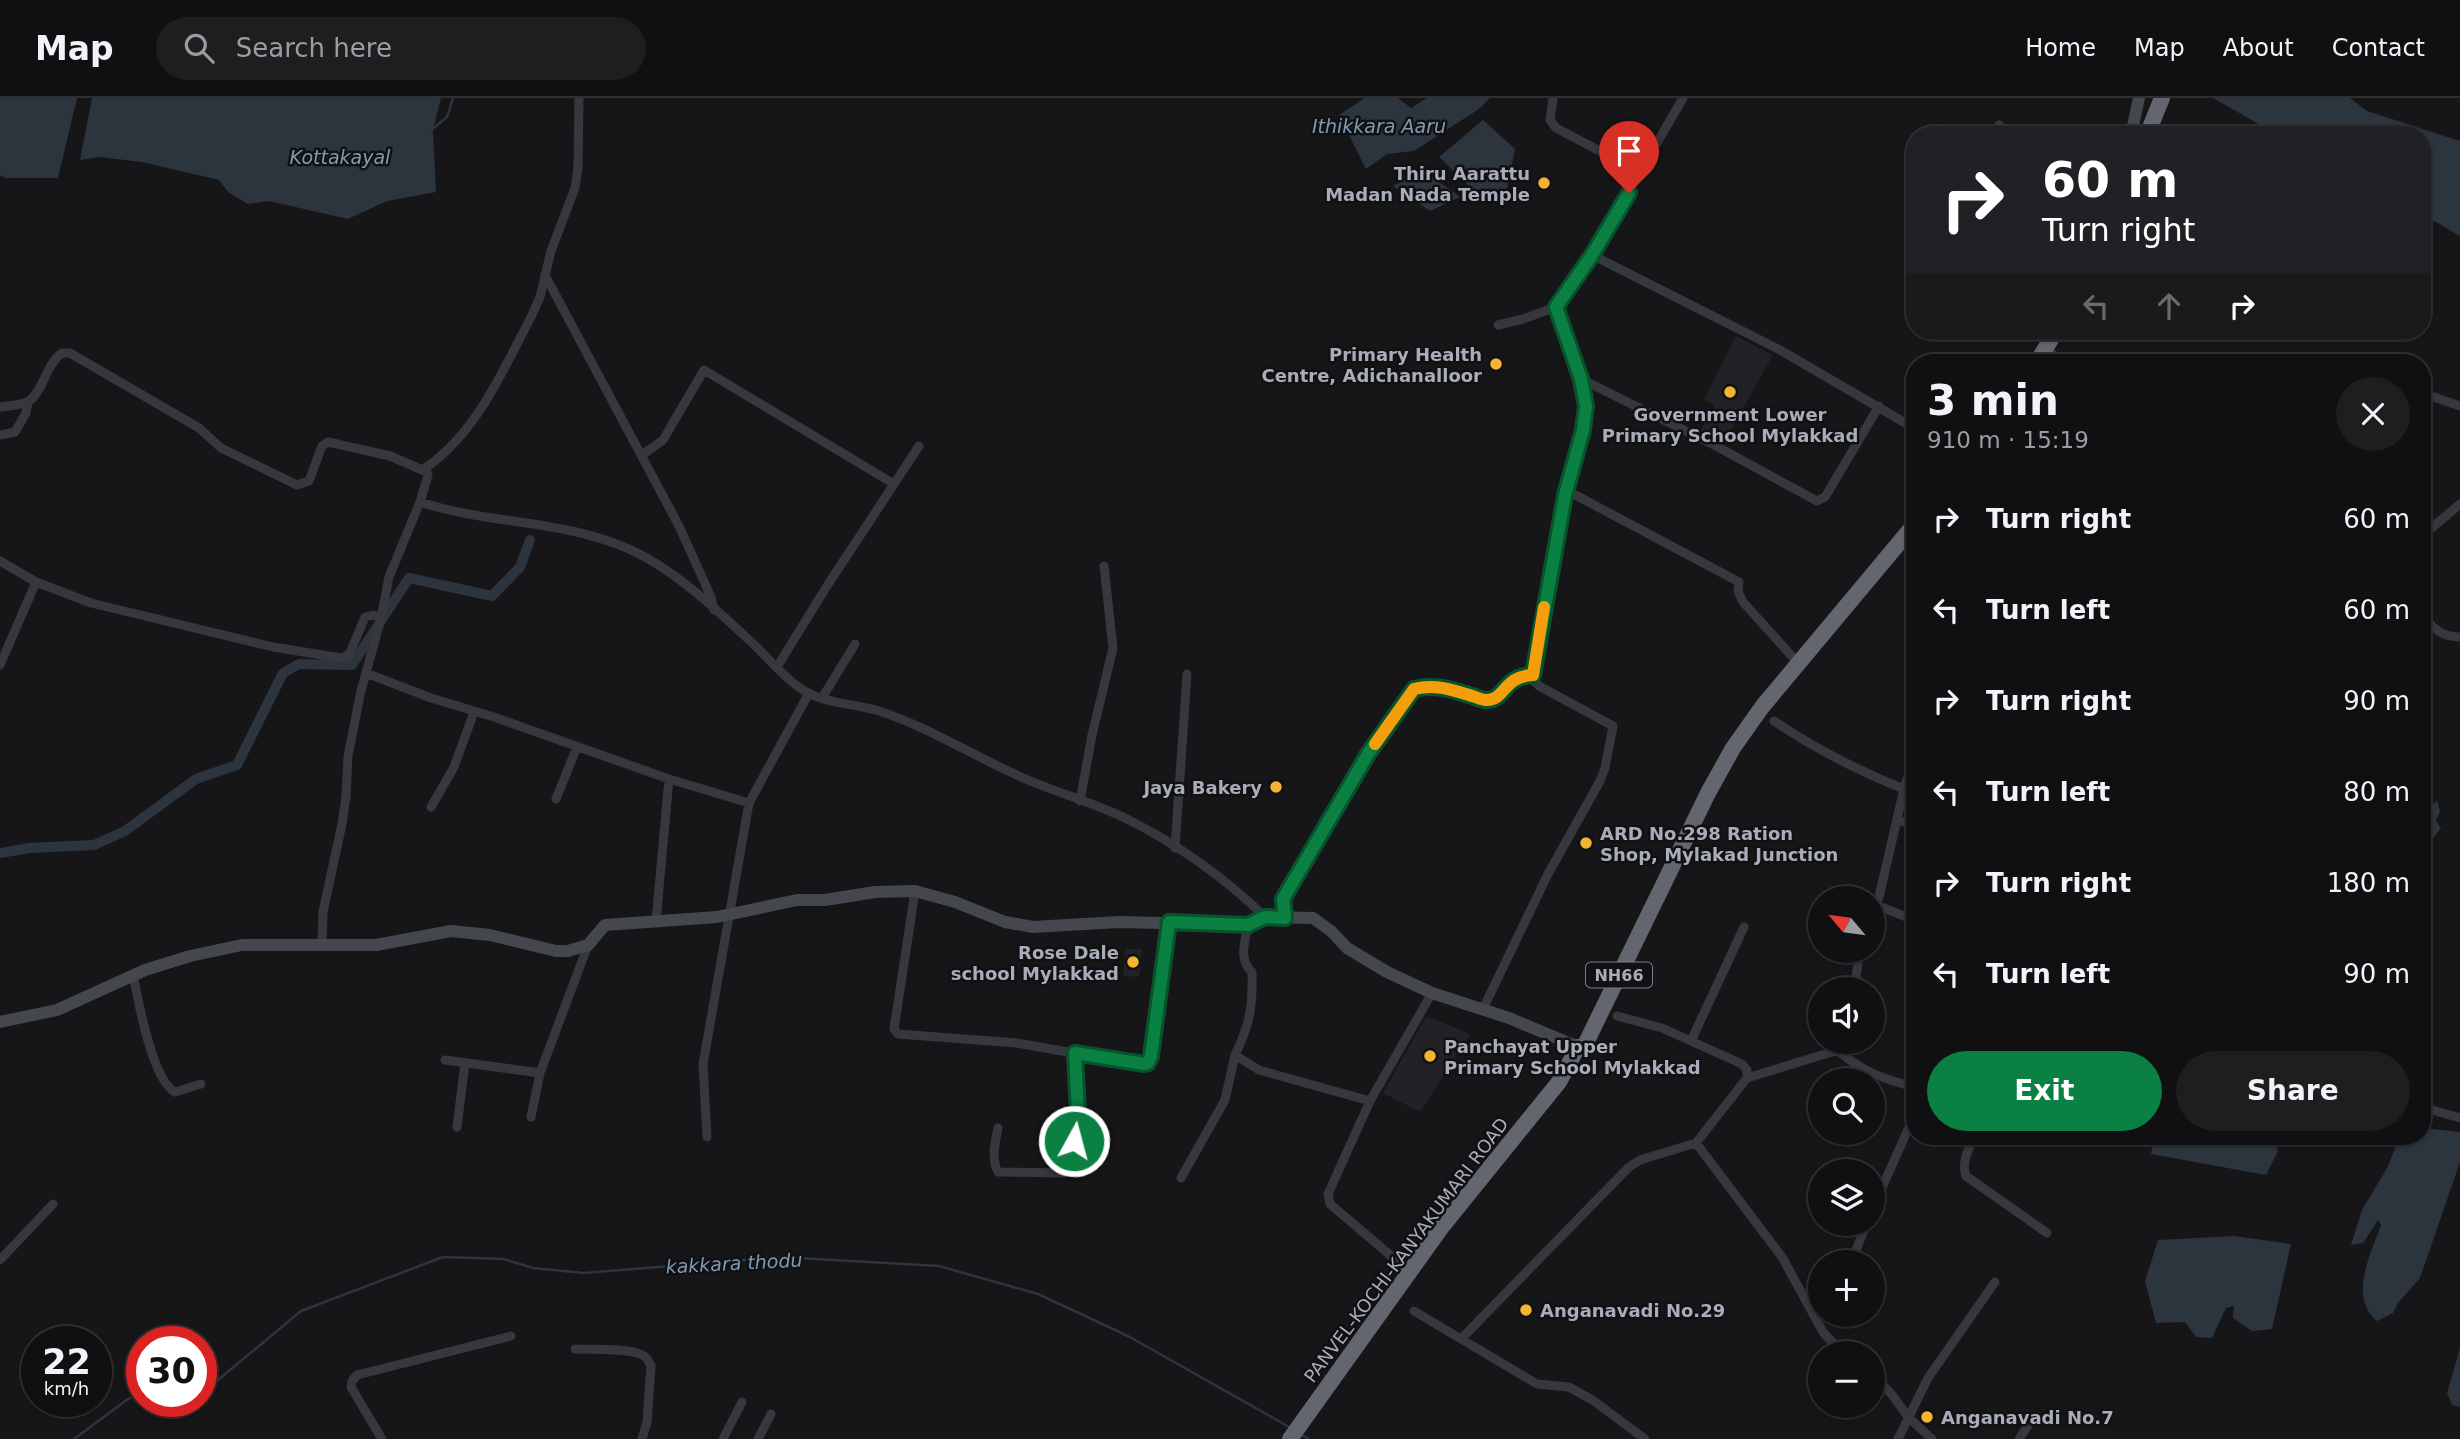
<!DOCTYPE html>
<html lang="en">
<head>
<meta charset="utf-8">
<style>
	body { margin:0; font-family:"DejaVu Sans",sans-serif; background:#1e1e21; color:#f1f3f6; height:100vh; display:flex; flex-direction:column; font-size:26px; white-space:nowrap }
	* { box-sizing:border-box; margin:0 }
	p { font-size:23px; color:#9c9da0 }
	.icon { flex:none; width:38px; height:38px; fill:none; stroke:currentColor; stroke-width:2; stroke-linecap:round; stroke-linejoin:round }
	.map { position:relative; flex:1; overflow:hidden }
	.panel { position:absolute; left:1906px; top:256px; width:525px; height:791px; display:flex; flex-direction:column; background:#101013; border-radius:28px; box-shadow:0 2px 5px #0004,0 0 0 2px #303033 }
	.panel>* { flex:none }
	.banner { position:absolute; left:1906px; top:28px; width:525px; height:214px; border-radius:28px; box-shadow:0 2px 5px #0004,0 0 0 2px #303033; background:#202124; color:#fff; overflow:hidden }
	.needle { width:46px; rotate:299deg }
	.controls { position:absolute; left:1808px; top:788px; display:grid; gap:14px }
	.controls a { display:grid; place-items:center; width:77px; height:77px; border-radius:50%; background:#101013; box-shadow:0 2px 5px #0004,0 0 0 2px #303033; font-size:35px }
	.speed { position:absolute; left:21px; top:1228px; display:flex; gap:14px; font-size:35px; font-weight:700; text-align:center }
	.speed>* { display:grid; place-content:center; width:91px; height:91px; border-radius:50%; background:#101013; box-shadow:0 2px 5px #0004,0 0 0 2px #303033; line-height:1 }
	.speed small { font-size:18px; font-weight:400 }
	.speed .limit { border:10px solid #d22; background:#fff; color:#111 }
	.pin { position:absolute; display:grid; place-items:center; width:60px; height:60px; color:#fff; margin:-72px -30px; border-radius:50% 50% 50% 0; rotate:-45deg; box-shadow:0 0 7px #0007 }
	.pin .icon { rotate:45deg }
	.me { position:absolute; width:77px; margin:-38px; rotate:7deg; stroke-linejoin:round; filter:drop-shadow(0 0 5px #0008) }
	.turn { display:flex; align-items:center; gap:24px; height:147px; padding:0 21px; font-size:32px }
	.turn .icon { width:91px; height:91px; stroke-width:2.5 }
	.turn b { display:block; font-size:49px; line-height:60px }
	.lanes { display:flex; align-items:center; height:66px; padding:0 21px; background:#0003; justify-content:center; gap:35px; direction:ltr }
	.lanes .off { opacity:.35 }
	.round { display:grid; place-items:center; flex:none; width:74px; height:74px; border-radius:37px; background:#1e1e21 }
	.overview { display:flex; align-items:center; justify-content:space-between; height:119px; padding:0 21px }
	h1 { font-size:42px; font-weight:800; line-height:52px }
	.action { display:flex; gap:14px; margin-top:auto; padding:14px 21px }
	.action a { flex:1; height:80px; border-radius:42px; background:#0b8043; color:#fff; font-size:28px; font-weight:800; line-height:80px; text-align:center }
	.action a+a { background:#1e1e21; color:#f1f3f6 }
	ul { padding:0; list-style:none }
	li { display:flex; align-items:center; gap:21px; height:91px; padding:0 21px }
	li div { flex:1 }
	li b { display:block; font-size:26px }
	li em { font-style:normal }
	header { display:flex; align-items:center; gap:42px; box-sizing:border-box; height:98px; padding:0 35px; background:#101013; border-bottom:2px solid #303033 }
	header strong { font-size:33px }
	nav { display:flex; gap:38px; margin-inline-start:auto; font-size:24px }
	.search { width:490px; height:63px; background:#1e1e21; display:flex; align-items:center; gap:18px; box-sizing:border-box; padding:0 24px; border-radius:38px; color:#9c9da0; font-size:26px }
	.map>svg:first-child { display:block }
	.built { fill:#222226 }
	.water { fill:#2c353d }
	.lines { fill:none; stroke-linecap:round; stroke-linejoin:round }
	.stream { stroke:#2c353d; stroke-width:2.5 }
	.canal { stroke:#2c353d; stroke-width:10 }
	.street { stroke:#37383e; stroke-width:9 }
	.secondary { stroke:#45474e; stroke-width:12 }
	.highway { stroke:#63666f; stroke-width:16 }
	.route-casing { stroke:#07532c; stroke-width:18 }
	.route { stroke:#0b8043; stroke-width:12 }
	.slow { stroke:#f59e0b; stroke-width:12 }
	.poi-dot { fill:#f4b433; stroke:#111114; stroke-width:2.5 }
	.labels { text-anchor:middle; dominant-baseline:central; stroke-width:5; stroke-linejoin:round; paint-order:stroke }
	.shield { fill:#111114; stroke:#7b7e88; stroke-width:2 }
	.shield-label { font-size:16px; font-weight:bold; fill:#a8adb9 }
	.poi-label { font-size:18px; font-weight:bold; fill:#a8adb9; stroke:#111114; text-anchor:end }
	.street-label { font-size:18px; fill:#a8adb9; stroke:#111114 }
	.water-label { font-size:19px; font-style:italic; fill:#7f9bb4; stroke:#111114 }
</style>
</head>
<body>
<header>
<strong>Map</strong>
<div class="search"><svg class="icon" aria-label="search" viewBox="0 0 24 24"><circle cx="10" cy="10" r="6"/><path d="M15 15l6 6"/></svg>Search here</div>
<nav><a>Home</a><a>Map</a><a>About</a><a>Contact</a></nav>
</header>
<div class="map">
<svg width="2460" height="1341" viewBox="0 0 2460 1341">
	<rect width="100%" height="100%" fill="#161619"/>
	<!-- built -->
	<path class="built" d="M1736 238 1773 257 1721 349 1698 337 1715 308 1704 301Z
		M1126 851H1142L1139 879 1123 878Z
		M1426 918 1470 936 1420 1014 1383 995Z"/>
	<!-- water -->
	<path class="water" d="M0 0H77L58 80H5L0 77Z
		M92 0H441L433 32 436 94 387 103 348 121 269 103 248 106 228 94 219 82 142 64 99 59 80 62Z
		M1365 0H1398L1411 10 1427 0H1490L1479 11 1414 53 1387 56 1366 71 1339 17Z
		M2213 0H2350L2367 13 2460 43V138L2422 116V37H2278Z
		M1483 22 1515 51 1506 95 1472 91 1439 59Z
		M1424 73 1460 99 1430 113 1393 88Z
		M2437 703 2440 713 2436 723 2441 730 2425 750H2422V729L2425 727 2428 711Z
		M2422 1030 2460 1034V1064L2420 1180 2398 1205 2393 1215 2377 1223C2348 1199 2371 1156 2381 1127L2378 1122 2363 1145 2351 1147 2362 1112 2387 1070 2400 1038H2422Z
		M2154 1038H2273L2278 1053 2266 1077 2151 1056Z
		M2234 1138 2291 1146 2272 1231 2252 1233 2233 1220 2234 1208 2226 1210 2212 1240 2196 1239 2185 1224 2156 1225 2145 1183 2158 1142Z
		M2460 1250V1309L2452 1307 2447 1295Z"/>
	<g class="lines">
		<!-- stream -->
		<path class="stream" d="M430 33 447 19 453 0
			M201 1296 301 1213 443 1159 503 1161 533 1170 584 1175 781 1159 939 1168 1038 1196 1128 1238 1291 1330
			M147 1304 162 1319 176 1316 191 1304
			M1302 1337 1309 1341
			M74 1341 128 1301 139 1296 142 1299"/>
		<!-- canal -->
		<path class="canal" d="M0 755 29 750 94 747 125 733 196 681 237 667 283 575 299 566 352 567 409 480 492 498 520 469 530 442"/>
		<!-- street -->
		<path class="street" d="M1553 0 1550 22 1556 30 1642 75
			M1999 27 2011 37
			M1592 157 1780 252 1914 330
			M545 177 679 428 711 499 714 512
			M1498 227 1523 221 1556 209 1592 157 1683 0
			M2047 249 2058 264
			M1581 281 1716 348 1817 403 1825 399 1879 308
			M2422 295 2460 308
			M0 309C8 308 22 307 29 303 43 294 46 266 62 255H70L199 330 221 350 297 387 309 383 322 348 328 344 390 358 427 374 428 377 420 404 389 479 381 520 360 597 348 658 346 699 342 726 323 814 322 847
			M0 337 15 334 26 315 28 304
			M642 357 663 342 704 272 894 386
			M424 371C477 335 503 272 532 217L540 199 551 153 575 90 578 69 579 0
			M1566 392 1739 484 1738 493 1743 504 1798 565
			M420 404C493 428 577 421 645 459 683 480 718 513 749 542 768 559 785 582 808 595 830 606 856 606 879 613 928 629 972 657 1019 678 1054 694 1092 704 1127 721 1177 746 1225 780 1265 819
			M2422 438 2460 406
			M0 463 36 484 91 505 273 549 341 560 349 557 365 519 373 517 381 520
			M2422 517C2433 531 2443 539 2460 539
			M2422 535 2430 528
			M0 567 36 484
			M777 569 827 488 919 348
			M366 575 431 600 494 619 669 681 749 705
			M822 600 855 546
			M1774 623C1817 652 1856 672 1904 691
			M556 701 577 649
			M1080 703 1092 637 1113 550 1104 468
			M431 709 454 669 474 614
			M1898 721 1914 729
			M1175 750 1187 576
			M915 793 894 931 898 936 1017 945 1135 966 1148 965 1151 958 1169 824
			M1876 807 1914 822
			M1872 817 1879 799 1904 691 1914 659
			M1285 820 1283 801 1368 656 1414 591C1434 586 1450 591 1469 597 1474 598 1481 602 1486 602 1505 603 1503 578 1533 577
			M656 823 669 681
			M133 876C138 902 152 982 175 994L201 986
			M1857 891 1856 878 1860 852
			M1483 911 1548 776 1600 683 1605 670 1613 628 1539 588 1533 582V577L1565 397 1583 332 1586 308 1581 281 1556 209
			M1617 918 1662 930 1742 966 1747 972V980L1696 1045 1782 1159 1823 1234 1831 1243 1846 1255
			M1691 943 1744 829
			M1838 952C1859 973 1887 982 1914 989
			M1235 957C1250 926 1253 908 1252 874 1238 861 1245 844 1248 827
			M445 962 540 975
			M1747 980 1838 952 1847 943
			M2422 1009 2460 1020
			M531 1019 540 975 588 847
			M457 1029 465 965
			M998 1030C995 1044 991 1062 998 1074L1065 1075 1070 1069 1078 1017 1075 955
			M1975 1038C1969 1050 1961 1064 1966 1078L2047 1135
			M707 1039 703 966 749 705 809 595
			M1181 1080 1225 1002 1235 957 1259 972 1370 1003
			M1872 1112 1914 1018
			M0 1162 53 1106
			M1851 1164 1867 1125
			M1410 1174 1330 1106 1328 1096 1370 1003 1432 895
			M1414 1213 1537 1286 1569 1289 1594 1303 1645 1341
			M1813 1213 1820 1201
			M1461 1241 1629 1069 1640 1062 1696 1045
			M575 1251C593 1252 623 1250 640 1256 646 1258 649 1263 651 1268L647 1324 642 1341
			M1872 1275 1893 1298 1908 1319 1932 1341
			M382 1341 351 1289 352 1283 357 1277 511 1238
			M723 1341 742 1304
			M758 1341 771 1316
			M1898 1341 1928 1280 1995 1184
			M2019 1341 2029 1326"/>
		<!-- secondary -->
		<path class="secondary" d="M2131 37 2139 0
			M0 924 57 912 145 872 190 858 242 847H376L451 833 490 837 556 853H568L588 847 605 827 717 819 797 802H825L875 794 915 793 955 804 1005 824 1033 829 1119 824 1248 827 1265 819 1313 820 1331 833 1347 850 1387 874 1432 895 1509 920 1578 949"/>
		<!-- highway -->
		<path class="highway" d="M2147 37 2162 0
			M2037 264 2056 233
			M1290 1341 1441 1130 1559 984 1578 949H1584L1708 695 1733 650 1762 609 1914 427"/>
	</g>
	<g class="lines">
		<!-- route casing -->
		<g class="route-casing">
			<path id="route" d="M1074 1043 1078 1017 1075 955 1144 966 1148 965 1151 958 1169 824 1248 827 1265 819 1285 820 1283 801 1368 656 1414 591C1434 586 1450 591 1469 597 1474 598 1481 602 1486 602 1505 603 1503 578 1533 577L1565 397 1583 332 1586 308 1581 281 1556 209 1592 157 1629 95"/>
		</g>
		<!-- route -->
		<use href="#route" class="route"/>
		<!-- slow -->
		<path class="slow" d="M1375 646 1414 591C1434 586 1450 591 1469 597 1474 598 1481 602 1486 602 1505 603 1503 578 1533 577L1544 509"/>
	</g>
	<!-- markers -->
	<g class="poi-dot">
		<circle cx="1544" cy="85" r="7"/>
		<circle cx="1496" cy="266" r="7"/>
		<circle cx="1730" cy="294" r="7"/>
		<circle cx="1276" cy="689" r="7"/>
		<circle cx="1586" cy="745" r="7"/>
		<circle cx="1133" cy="864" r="7"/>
		<circle cx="1430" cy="958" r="7"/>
		<circle cx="1526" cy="1212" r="7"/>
		<circle cx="1927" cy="1319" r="7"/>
	</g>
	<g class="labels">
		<!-- shield labels -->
		<rect class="shield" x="1586" y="864.5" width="66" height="25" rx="5"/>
		<g class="shield-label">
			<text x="1619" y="877">NH66</text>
		</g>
		<!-- poi labels -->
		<g class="poi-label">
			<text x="1530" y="75">Thiru Aarattu<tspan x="1530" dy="21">Madan Nada Temple</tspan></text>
			<text x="1482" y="256">Primary Health<tspan x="1482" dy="21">Centre, Adichanalloor</tspan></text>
			<text x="1730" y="316" text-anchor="middle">Government Lower<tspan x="1730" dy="21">Primary School Mylakkad</tspan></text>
			<text x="1262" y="689">Jaya Bakery</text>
			<text x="1600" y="735" text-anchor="start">ARD No.298 Ration<tspan x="1600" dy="21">Shop, Mylakad Junction</tspan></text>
			<text x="1119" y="854">Rose Dale<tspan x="1119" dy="21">school Mylakkad</tspan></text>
			<text x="1444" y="948" text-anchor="start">Panchayat Upper<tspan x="1444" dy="21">Primary School Mylakkad</tspan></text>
			<text x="1540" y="1212" text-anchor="start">Anganavadi No.29</text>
			<text x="1941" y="1319" text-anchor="start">Anganavadi No.7</text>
		</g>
		<!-- street labels -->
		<g class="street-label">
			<text transform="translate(1406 1152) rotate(-53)">PANVEL-KOCHI-KANYAKUMARI ROAD</text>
		</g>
		<!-- water labels -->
		<g class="water-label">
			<text x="1379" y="28">Ithikkara Aaru</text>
			<text x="340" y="59">Kottakayal</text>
			<text transform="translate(734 1165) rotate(-3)">kakkara thodu</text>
		</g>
	</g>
</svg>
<div class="controls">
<a><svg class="needle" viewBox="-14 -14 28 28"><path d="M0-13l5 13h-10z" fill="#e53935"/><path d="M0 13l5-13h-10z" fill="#9c9da0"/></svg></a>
<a><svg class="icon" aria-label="sound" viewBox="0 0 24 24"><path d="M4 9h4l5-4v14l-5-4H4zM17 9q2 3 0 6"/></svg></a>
<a><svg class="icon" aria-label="search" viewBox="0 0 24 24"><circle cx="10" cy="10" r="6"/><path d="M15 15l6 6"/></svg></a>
<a><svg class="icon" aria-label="layers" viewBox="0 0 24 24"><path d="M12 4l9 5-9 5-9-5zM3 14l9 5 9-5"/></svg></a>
<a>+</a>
<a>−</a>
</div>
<div class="speed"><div>22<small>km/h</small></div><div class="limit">30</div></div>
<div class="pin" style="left:1629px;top:95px;background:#d93025"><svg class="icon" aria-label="arrive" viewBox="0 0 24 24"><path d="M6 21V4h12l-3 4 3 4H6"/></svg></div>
<svg class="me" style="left:1074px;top:1043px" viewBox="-20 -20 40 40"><circle r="17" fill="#0b8043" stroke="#fff" stroke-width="3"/><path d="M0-11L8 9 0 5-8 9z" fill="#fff"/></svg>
<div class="banner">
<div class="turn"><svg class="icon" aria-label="right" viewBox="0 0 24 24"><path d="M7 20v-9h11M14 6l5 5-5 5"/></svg><div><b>60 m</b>Turn right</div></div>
<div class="lanes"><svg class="icon off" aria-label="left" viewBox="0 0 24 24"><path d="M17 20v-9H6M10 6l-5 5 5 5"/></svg><svg class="icon off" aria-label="ahead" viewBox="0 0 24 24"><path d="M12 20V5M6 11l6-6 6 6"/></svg><svg class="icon" aria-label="right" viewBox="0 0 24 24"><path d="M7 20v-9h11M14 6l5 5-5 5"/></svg></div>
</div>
<section class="panel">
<div class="overview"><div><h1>3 min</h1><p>910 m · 15:19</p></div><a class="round"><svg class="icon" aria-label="close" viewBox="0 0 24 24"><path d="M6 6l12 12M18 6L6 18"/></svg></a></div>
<ul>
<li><svg class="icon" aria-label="right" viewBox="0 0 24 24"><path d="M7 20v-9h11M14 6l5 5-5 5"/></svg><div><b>Turn right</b></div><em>60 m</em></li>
<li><svg class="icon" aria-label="left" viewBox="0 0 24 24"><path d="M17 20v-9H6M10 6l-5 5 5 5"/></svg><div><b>Turn left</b></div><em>60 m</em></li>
<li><svg class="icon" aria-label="right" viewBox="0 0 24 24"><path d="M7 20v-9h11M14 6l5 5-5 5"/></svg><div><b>Turn right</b></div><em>90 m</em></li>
<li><svg class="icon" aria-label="left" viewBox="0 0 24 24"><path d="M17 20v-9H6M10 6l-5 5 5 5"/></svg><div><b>Turn left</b></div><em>80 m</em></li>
<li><svg class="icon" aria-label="right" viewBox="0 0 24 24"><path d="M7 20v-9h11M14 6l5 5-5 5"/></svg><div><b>Turn right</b></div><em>180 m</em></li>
<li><svg class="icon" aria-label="left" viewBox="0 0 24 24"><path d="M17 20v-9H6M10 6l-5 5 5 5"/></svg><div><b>Turn left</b></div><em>90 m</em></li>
</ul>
<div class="action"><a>Exit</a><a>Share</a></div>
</section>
</div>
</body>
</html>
